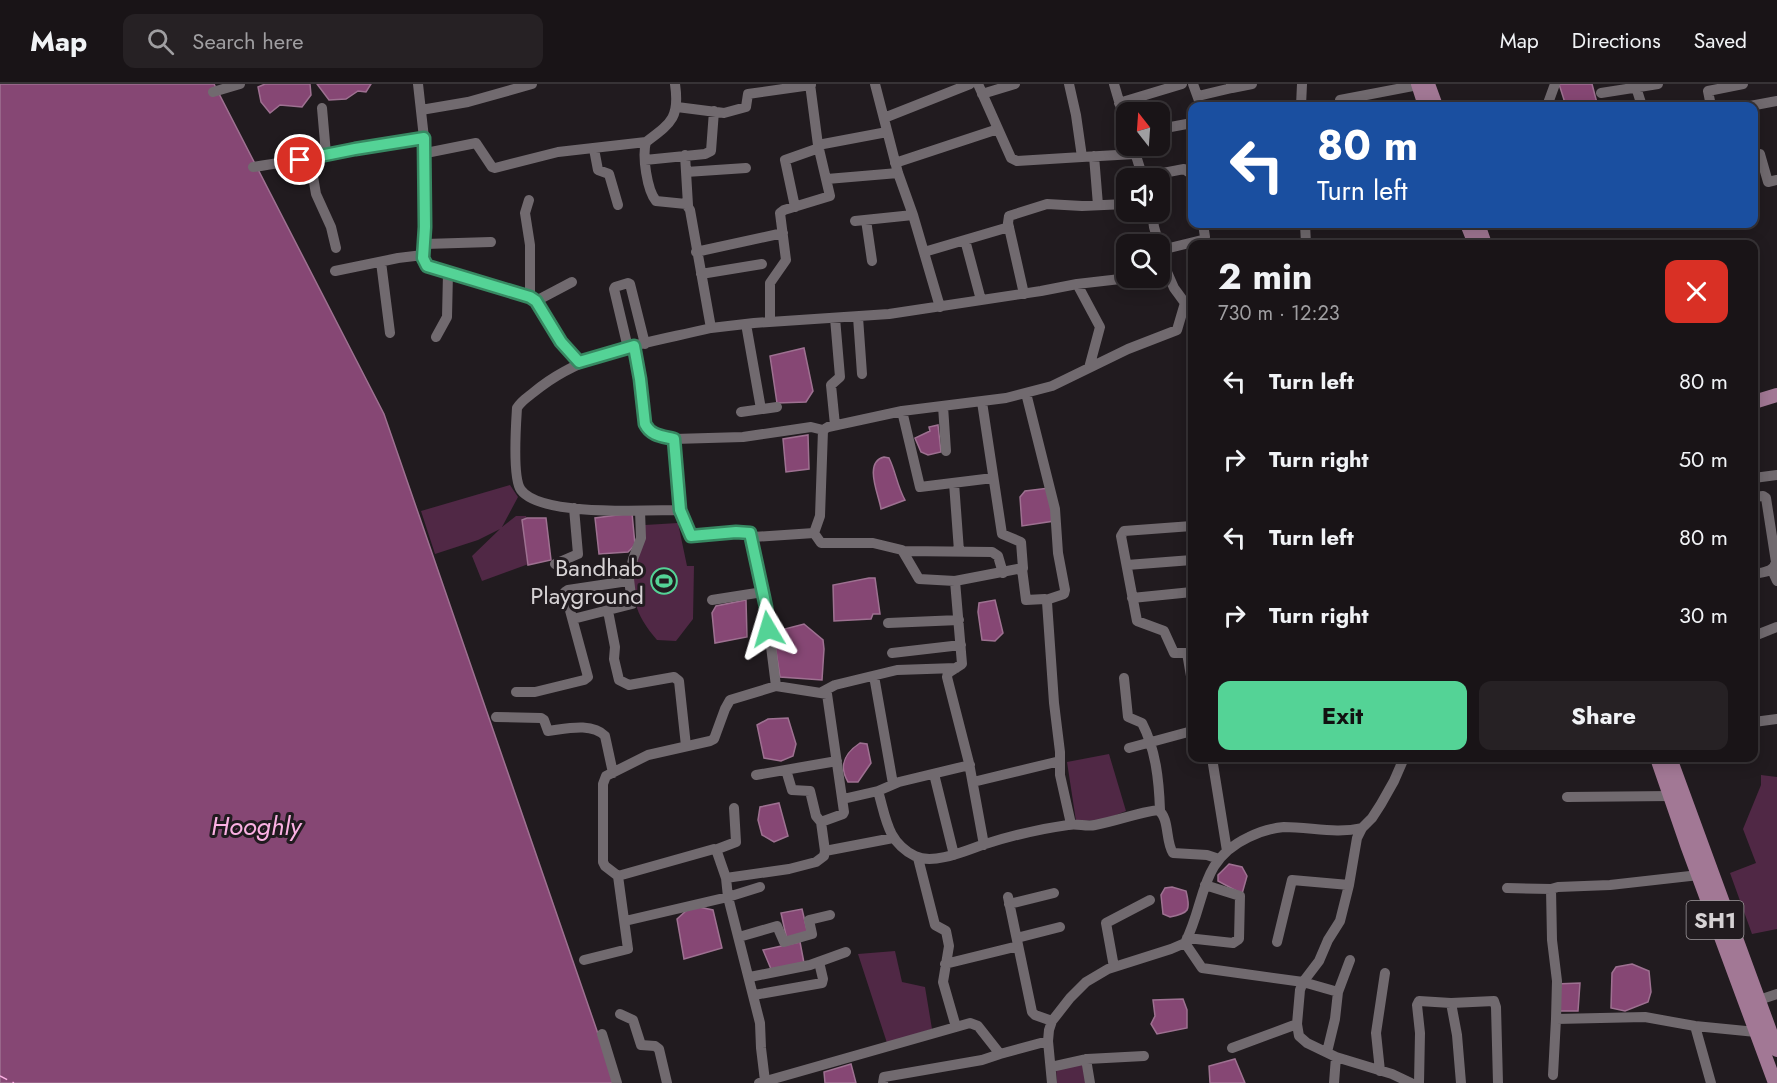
<!DOCTYPE html>
<html lang="en">
<head>
<meta charset="utf-8">
<style>
	body { margin:0; font-family:Jost,sans-serif; background:#262124; color:#f1f3f6; height:100vh; display:flex; flex-direction:column; font-size:22px; white-space:nowrap }
	* { box-sizing:border-box; margin:0 }
	p { font-size:20px; color:#9f9ea1 }
	.icon { flex:none; width:33px; height:33px; fill:none; stroke:currentColor; stroke-width:2; stroke-linecap:round; stroke-linejoin:round }
	.map { position:relative; flex:1; overflow:hidden }
	.side { position:absolute; left:1188px; top:156px; width:570px; height:522px; display:flex; flex-direction:column; background:#191417; border-radius:12px; box-shadow:0 3px 15px #0003,0 0 0 2px #373336 }
	.side>* { flex:none }
	.guide { position:absolute; left:1188px; top:18px; width:570px; height:126px; border-radius:12px; box-shadow:0 3px 15px #0003,0 0 0 2px #373336; background:#1a4fa0; color:#fff; overflow:hidden }
	.needle { width:39px; rotate:343deg }
	.tools { position:absolute; left:1116px; top:18px; display:grid; gap:12px }
	.tools a { display:grid; place-items:center; width:54px; height:54px; border-radius:12px; background:#191417; box-shadow:0 3px 15px #0003,0 0 0 2px #373336; font-size:30px }
	.pin { position:absolute; display:grid; place-items:center; width:51px; height:51px; color:#fff; margin:-26px; border:3px solid #fff; border-radius:50%; box-shadow:0 2px 6px #0007 }
	.me { position:absolute; width:66px; margin:-33px; rotate:353deg; stroke-linejoin:round; filter:drop-shadow(0 0 4px #0008) }
	.turn { display:flex; align-items:center; gap:21px; height:126px; padding:0 30px; font-size:27px }
	.turn .icon { width:78px; height:78px; stroke-width:2.5 }
	.turn b { display:block; font-size:42px; line-height:51px }
	.round { display:grid; place-items:center; flex:none; width:63px; height:63px; border-radius:12px; background:#262124 }
	.summary { display:flex; align-items:center; justify-content:space-between; height:102px; padding:0 30px }
	h1 { font-size:36px; font-weight:700; line-height:45px }
	.cta { display:flex; gap:12px; margin-top:auto; padding:12px 30px }
	.cta a { flex:1; height:69px; border-radius:12px; background:#54d396; color:#111; font-size:24px; font-weight:700; line-height:69px; text-align:center }
	.cta a+a { background:#262124; color:#f1f3f6 }
	ul { padding:0; list-style:none }
	li { display:flex; align-items:center; gap:18px; height:78px; padding:0 30px }
	li div { flex:1 }
	li b { display:block; font-size:22px }
	li em { font-style:normal }
	header { display:flex; align-items:center; gap:36px; box-sizing:border-box; height:84px; padding:0 30px; background:#191417; border-bottom:2px solid #373336 }
	header strong { font-size:28px }
	nav { display:flex; gap:33px; margin-inline-start:auto; font-size:21px }
	.search { width:420px; height:54px; background:#262124; display:flex; align-items:center; gap:15px; box-sizing:border-box; padding:0 21px; border-radius:12px; color:#9f9ea1; font-size:22px }
	.map>svg:first-child { display:block }
	.green { fill:#502845 }
	.water { fill:#864774; stroke:#9e7191; stroke-width:1.5 }
	.lines { fill:none; stroke-linecap:round; stroke-linejoin:round }
	.ferry { stroke:#fbb1e3; stroke-width:1.5; stroke-dasharray:8 6; stroke-linecap:butt }
	.minor { stroke:#716a6f; stroke-width:10 }
	.major { stroke:#a27895; stroke-width:14 }
	.route-casing { stroke:#378962; stroke-width:15 }
	.route { stroke:#54d396; stroke-width:10 }
	.labels { text-anchor:middle; dominant-baseline:central; stroke-width:6; stroke-linejoin:round; paint-order:stroke }
	.shield { fill:#211b1f; stroke:#a09b9e; stroke-width:1.5 }
	.shield-label { font-size:22px; font-weight:bold; fill:#d6d2d4 }
	.poi-label { font-size:24px; fill:#d6d2d4; stroke:#211b1f; text-anchor:end }
	.water-label { font-size:26px; font-style:italic; fill:#fbb1e3; stroke:#211b1f }
</style>
</head>
<body>
<header>
<strong>Map</strong>
<div class="search"><svg class="icon" aria-label="search" viewBox="0 0 24 24"><circle cx="10" cy="10" r="6"/><path d="M15 15l6 6"/></svg>Search here</div>
<nav><a>Map</a><a>Directions</a><a>Saved</a></nav>
</header>
<div class="map">
<svg width="1777" height="999" viewBox="0 0 1777 999">
	<rect width="100%" height="100%" fill="#211b1f"/>
	<!-- green -->
	<path class="green" d="M510 401 518 413 502 443 516 432H526L534 478 482 497 472 472 500 445 478 456 435 470 421 427Z
		M678 439 687 482H694L693 535 676 557 657 556C652 550 647 544 643 537 625 507 637 472 645 441Z
		M1109 670 1126 727 1103 736 1076 737 1067 678Z
		M1761 691 1777 693V845L1752 850 1730 789 1756 779 1743 745 1761 701Z
		M895 867 902 898 925 903 932 945 887 959 858 870Z
		M1086 976 1090 999H1057L1056 984Z"/>
	<!-- water -->
	<path class="water" d="M0 0H214L384 330 615 999H0Z
		M265 0H310L311 11 302 23 280 21 270 29 261 18 258 3Z
		M317 0H371L366 8 358 7 346 15 329 16Z
		M1592 0 1597 19 1583 22H1566L1559 0Z
		M804 264 813 307 806 318 777 319 770 272Z
		M938 341 941 368 928 371 921 368 915 354 930 347 929 343Z
		M808 351 809 385 786 388 783 355Z
		M884 373 889 374C896 388 897 402 905 416L881 425C879 411 863 378 884 373Z
		M1049 404 1054 437 1022 442 1020 413 1025 407Z
		M632 429 635 461 628 468 599 470 595 434Z
		M527 434H546L551 476 528 481 522 436Z
		M869 494H875L880 530H873L871 535 834 537 833 501Z
		M746 516 747 553 715 559 712 529 716 522Z
		M995 516 1003 549 995 557 982 556 978 528 979 519Z
		M804 540 823 556 824 565 822 596 780 593 773 548Z
		M788 634 796 660 793 672 781 677 764 674 757 641 768 635Z
		M860 659 867 660 871 679 858 698H848C838 681 845 669 860 659Z
		M779 719 788 752 774 758 762 751 758 736 760 723Z
		M1229 780 1242 783 1247 792 1242 810 1218 797V791Z
		M1172 803 1186 807C1191 827 1189 829 1170 833L1163 830 1161 811 1165 804Z
		M699 823 713 826 722 864 684 875 677 835 687 826Z
		M802 825 808 850 787 856 781 829Z
		M800 858 804 879 771 885 763 866Z
		M1632 880 1649 887 1651 908 1648 918 1625 927 1611 924 1612 889 1616 883Z
		M1580 899 1578 927H1557L1555 900Z
		M1183 915 1187 926V944L1157 950 1151 940 1155 932 1153 916Z
		M1235 975 1245 999H1210L1209 982Z
		M851 980 856 999H825L824 988Z"/>
	<g class="lines">
		<!-- ferry -->
		<path class="ferry" d="M0 992 14 999"/>
		<!-- minor -->
		<path class="minor" d="M675 0C680 34 671 39 646 58 642 72 647 106 656 117L686 120 690 126 711 244 754 239 889 230 1041 207 1077 200 1129 194
			M875 0 898 89 913 131 940 223
			M978 0 1011 74 1017 77 1082 73 1076 31 1069 0
			M1114 0 1126 41
			M1193 0 1201 22
			M1231 0 1232 4 1252 0
			M1635 0 1642 22
			M213 8 240 0
			M1601 9 1658 0
			M982 10 1015 0
			M1198 12 1232 4
			M1340 16 1418 1
			M1119 19 1182 0
			M1301 22 1302 0
			M1547 22 1555 0
			M1711 22 1708 7 1743 0
			M1750 22 1777 17
			M677 23 724 29 746 23 748 10 811 1
			M322 24 326 70
			M421 26 468 18 532 0
			M884 34 970 0
			M1160 45 1192 39
			M424 54 425 143 423 174 428 183 519 208 536 217 561 258 579 278
			M818 61 887 48
			M1133 62 1143 94
			M594 65 598 86 609 90 618 121
			M426 69 476 59 492 83 495 84 558 68 646 58
			M685 71 688 121
			M1094 72 1098 121
			M1754 72 1760 70 1768 98 1777 96
			M1082 73 1135 70
			M310 75 316 110 331 143 336 164
			M645 76 705 70 711 67 714 27
			M895 79 998 45
			M253 83C310 75 367 62 424 54L418 0
			M686 88 746 84
			M1142 93 1184 85 1191 90 1192 96
			M827 95 898 89
			M529 116 525 129 530 161V213
			M795 123 785 76 819 64
			M1152 128 1154 143 1167 188
			M866 136 872 177
			M855 137 913 131
			M1305 140 1306 160
			M965 156 981 216
			M425 160 491 158
			M1161 166 1202 156 1205 153 1203 140
			M696 168 783 149
			M924 168 1009 143
			M381 178 390 249
			M335 187 398 174 423 171
			M1160 189 1167 188 1174 204 1185 219H1192
			M701 190 762 180
			M1077 200 1100 243 1089 284
			M1024 210 1008 139 1009 132 1047 120 1082 122 1126 120
			M536 217 572 198
			M858 233 862 290
			M835 234 840 293 831 301 835 341
			M770 238V199L786 176 780 129 784 126 830 112 818 61 810 0
			M746 240 761 325
			M711 244C649 259 584 266 534 308 528 313 521 317 517 324 516 340 512 394 521 406 541 433 647 426 680 426L693 453 736 448 750 449 753 453 766 523 776 602 730 616 725 625 714 655 710 657 648 671 606 692 603 700V778L605 782 618 792 714 765 717 768 726 794 789 785 816 778 824 772 825 767 821 738 843 730 844 728 827 610 776 602
			M436 253 447 233 448 189
			M634 262 646 343 655 351 674 355
			M628 264 614 205 615 203 628 199 630 200 645 260
			M1026 309 1055 425 1058 469 1065 506 1064 510 1046 516
			M943 322 946 367
			M902 327 920 403 993 394
			M741 328 777 323
			M1754 394 1777 391
			M954 399 959 467
			M1754 413 1763 412 1766 414 1776 478C1774 488 1763 488 1754 490
			M680 426 674 355 743 353 811 343 823 346 828 343 902 327 1006 314 1052 302 1128 265 1177 246 1185 219
			M1192 442 1124 447 1121 452 1137 537 1164 547 1174 569H1187L1192 598
			M814 449 821 459H873L902 466 919 495 955 497 962 580 948 589 947 593 969 679 984 761
			M753 453 814 449 820 432 823 346
			M904 467 992 468 998 472 1003 489
			M555 480 578 470 574 424
			M1127 481 1192 476
			M1022 485 1026 516 1045 515 1047 518 1054 619 1060 668V691L1071 740
			M1772 486 1777 497
			M955 497 1023 484 1021 458 1002 450 982 318
			M1132 514 1192 508
			M712 516 763 508
			M608 527 615 563 614 575 619 596 629 601 674 593 679 597 686 662
			M573 535 632 520 629 495
			M888 539 959 536
			M1754 552 1777 543
			M892 569 961 561
			M874 592 893 700
			M1124 594 1128 633 1142 639C1156 666 1159 697 1160 726
			M516 608H535L584 596 588 593 565 508 568 506 628 497 633 475 641 454 640 427
			M822 608 835 601 897 586 956 584
			M496 633 541 634 544 636 548 647C565 645 592 638 605 652L613 689
			M1754 638 1777 635
			M1129 664 1192 647
			M1212 674 1227 767
			M1404 674 1394 697 1381 720 1372 734 1362 744 1357 754 1349 801 1340 837 1328 856 1319 877 1303 898 1300 906 1297 940 1299 952 1307 959 1336 973 1392 990 1411 999
			M786 686 792 706 810 707 816 732 821 738
			M934 690 954 771
			M756 691 837 677
			M973 698 1060 677
			M878 707 899 698 970 681
			M1567 713 1671 712
			M843 715 878 707C886 734 887 758 915 772 933 781 965 767 982 761 1010 752 1039 745 1068 741 1077 739 1086 743 1095 741 1117 737 1136 729 1158 726 1170 734 1165 757 1173 769L1207 771 1219 775
			M715 766 736 758 734 724
			M825 767 893 754
			M918 774 935 841 946 847 949 862 943 898 956 943
			M1699 791 1610 801 1558 803 1551 805 1552 856 1557 897 1556 935 1645 933 1695 942 1756 948
			M726 794 728 813 760 939 761 964 765 997
			M1507 804 1551 805
			M1008 813 1032 928 1035 931 1052 937
			M1009 820 1054 809
			M625 837 728 813 760 803
			M739 853 777 842 784 858 812 850 809 836 830 831
			M1017 854 1060 843
			M1187 854 1233 859 1239 855 1240 812 1205 801
			M1277 858 1292 796 1349 801
			M1185 859 1202 884 1303 898 1338 908
			M584 876 628 865 618 792
			M945 880 1018 862
			M1114 883 1106 839 1150 816
			M750 893 810 881 846 868
			M754 911 822 899 823 895 819 878
			M1759 916 1777 910
			M1451 919 1494 917 1496 923 1498 999
			M620 930 633 936 641 961 655 962 659 965 667 999
			M1695 942 1711 999
			M602 950 617 999
			M1232 964 1297 940
			M1327 968 1335 935 1338 908 1350 876
			M1086 975 1090 999
			M1051 983 1087 975 1144 972
			M1380 987 1376 949 1385 889
			M1553 991 1556 935
			M759 999 970 939 978 942 1000 970 1048 957
			M883 999 884 993 982 976 1000 970
			M1052 999 1048 957 1049 946 1052 937 1070 914 1086 898 1108 885 1171 865 1185 859C1207 816 1198 777 1249 753 1259 748 1273 744 1284 743 1311 743 1336 750 1362 744
			M1334 999 1336 973
			M1419 999 1420 949 1417 921 1419 917 1451 919 1457 951 1461 999"/>
		<!-- major -->
		<path class="major" d="M1418 0 1425 22
			M1428 0 1436 22
			M1467 140 1475 160
			M1478 140 1485 160
			M1754 318 1777 311
			M1657 674 1687 761 1775 999
			M1670 674 1777 966"/>
	</g>
	<g class="lines">
		<!-- route casing -->
		<g class="route-casing">
			<path id="route" d="M300 76 355 65 424 54 425 143 423 174 427 182 530 213 536 217 561 258 579 278 634 262 640 295 645 340C651 352 662 352 674 355L680 426 691 452 736 448 750 449 766 523 768 545"/>
		</g>
		<!-- route -->
		<use href="#route" class="route"/>
	</g>
	<!-- icons -->
	<defs>
		<g id="stadium-ring" transform="scale(1.35)"><circle r="9.5" fill="#211b1f" stroke="#54d396" stroke-width="1.5"/><path d="M0-5a6.5 5 0 1 0 0 10a6.5 5 0 1 0 0-10ZM-3.5-1.8h7v3.6h-7Z" fill="#54d396"/></g>
	</defs>
	<g fill-rule="evenodd">
		<use href="#stadium-ring" x="664" y="497"/>
	</g>
	<g class="labels">
		<!-- shield labels -->
		<rect class="shield" x="1686.5" y="817" width="57" height="38" rx="4.5"/>
		<g class="shield-label">
			<text x="1715" y="836">SH1</text>
		</g>
		<!-- poi labels -->
		<g class="poi-label">
			<text x="644" y="483">Bandhab<tspan x="644" dy="28">Playground</tspan></text>
		</g>
		<!-- water labels -->
		<g class="water-label">
			<text x="256" y="742">Hooghly</text>
		</g>
	</g>
</svg>
<div class="tools">
<a><svg class="needle" viewBox="-14 -14 28 28"><path d="M0-13l5 13h-10z" fill="#e53935"/><path d="M0 13l5-13h-10z" fill="#9f9ea1"/></svg></a>
<a><svg class="icon" aria-label="sound" viewBox="0 0 24 24"><path d="M4 9h4l5-4v14l-5-4H4zM17 9q2 3 0 6"/></svg></a>
<a><svg class="icon" aria-label="search" viewBox="0 0 24 24"><circle cx="10" cy="10" r="6"/><path d="M15 15l6 6"/></svg></a>
</div>
<div class="pin" style="left:300px;top:76px;background:#d93025"><svg class="icon" aria-label="arrive" viewBox="0 0 24 24"><path d="M6 21V4h12l-3 4 3 4H6"/></svg></div>
<svg class="me" style="left:768px;top:545px" viewBox="-20 -20 40 40"><path d="M0-17L14 15 0 8-14 15z" fill="#54d396" stroke="#fff" stroke-width="4"/></svg>
<div class="guide">
<div class="turn"><svg class="icon" aria-label="left" viewBox="0 0 24 24"><path d="M17 20v-9H6M10 6l-5 5 5 5"/></svg><div><b>80 m</b>Turn left</div></div>
</div>
<section class="side">
<div class="summary"><div><h1>2 min</h1><p>730 m · 12:23</p></div><a class="round" style="background:#d93025;color:#fff"><svg class="icon" aria-label="close" viewBox="0 0 24 24"><path d="M6 6l12 12M18 6L6 18"/></svg></a></div>
<ul>
<li><svg class="icon" aria-label="left" viewBox="0 0 24 24"><path d="M17 20v-9H6M10 6l-5 5 5 5"/></svg><div><b>Turn left</b></div><em>80 m</em></li>
<li><svg class="icon" aria-label="right" viewBox="0 0 24 24"><path d="M7 20v-9h11M14 6l5 5-5 5"/></svg><div><b>Turn right</b></div><em>50 m</em></li>
<li><svg class="icon" aria-label="left" viewBox="0 0 24 24"><path d="M17 20v-9H6M10 6l-5 5 5 5"/></svg><div><b>Turn left</b></div><em>80 m</em></li>
<li><svg class="icon" aria-label="right" viewBox="0 0 24 24"><path d="M7 20v-9h11M14 6l5 5-5 5"/></svg><div><b>Turn right</b></div><em>30 m</em></li>
</ul>
<div class="cta"><a>Exit</a><a>Share</a></div>
</section>
</div>
</body>
</html>
